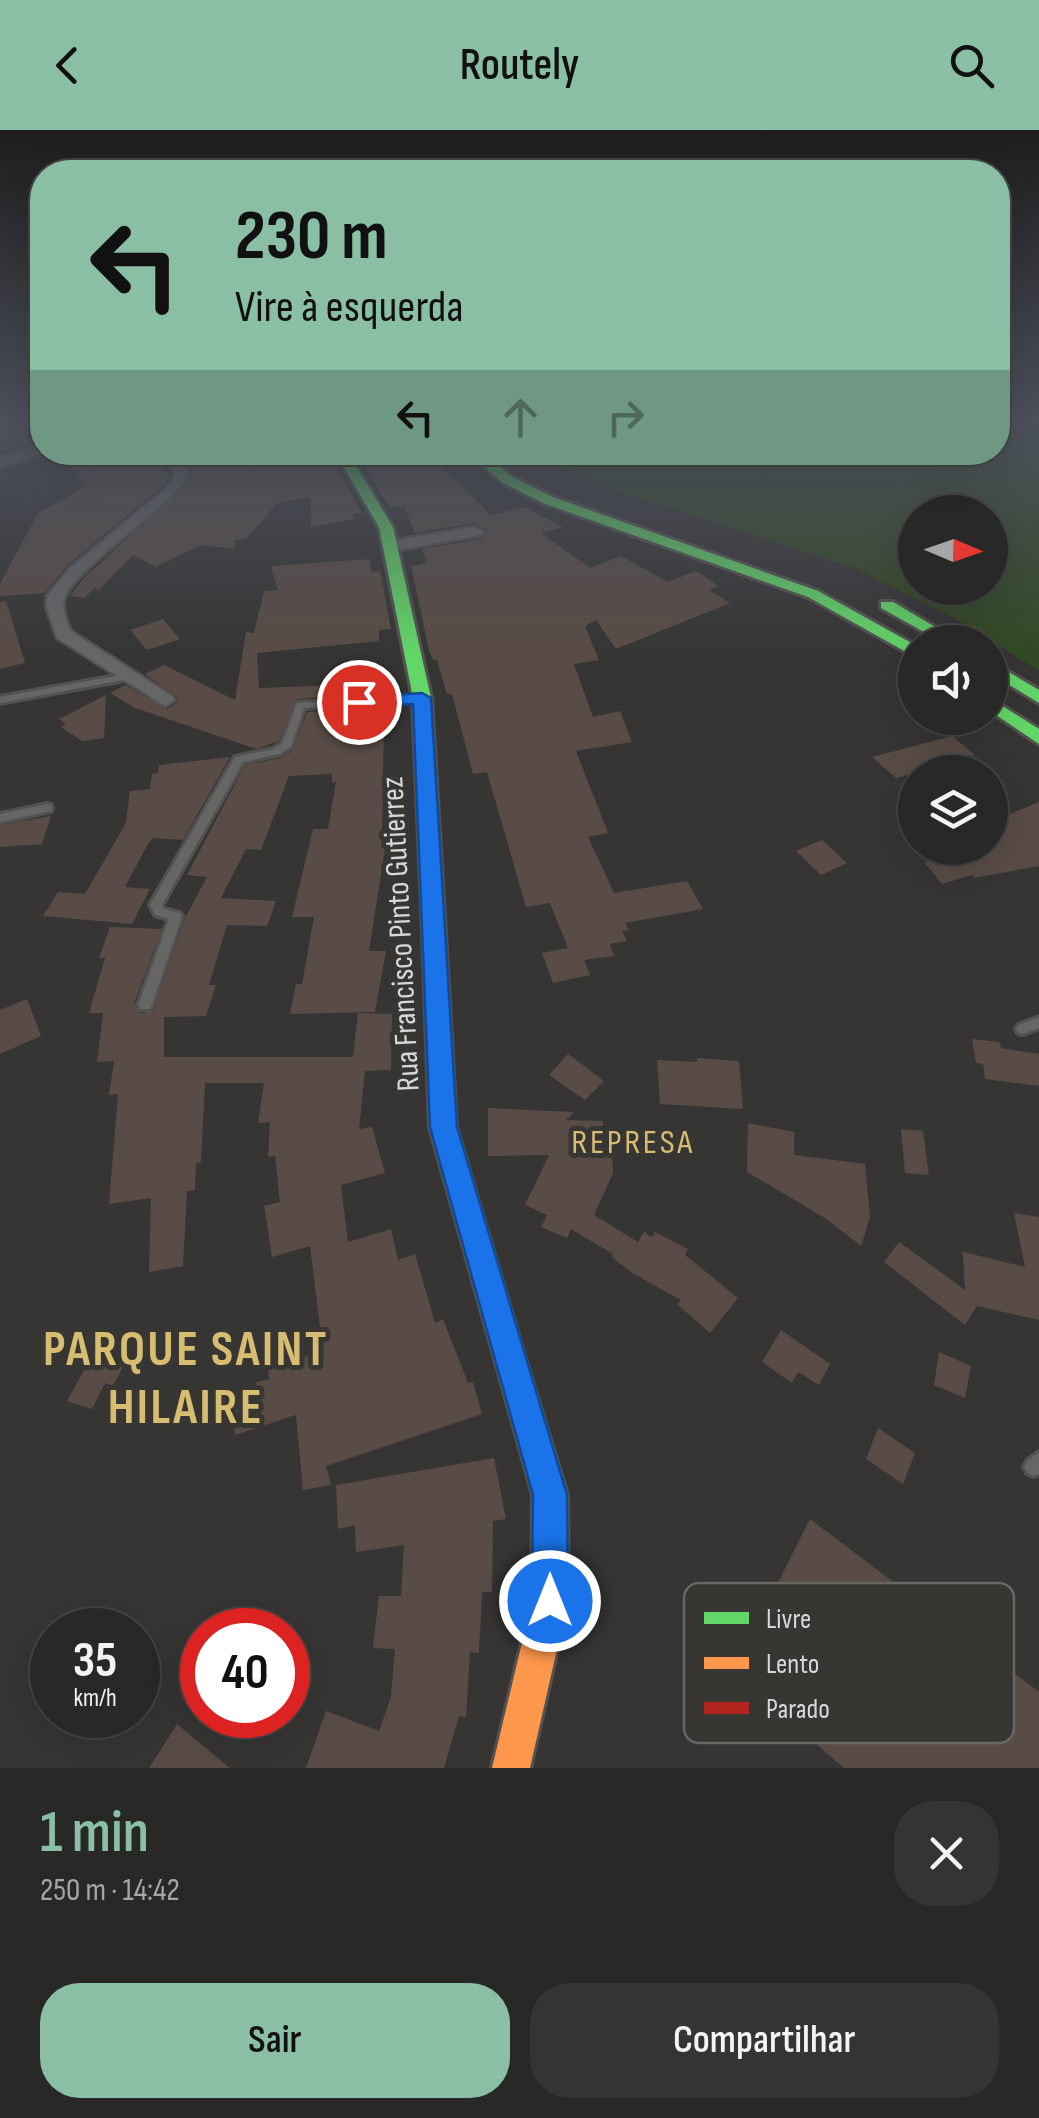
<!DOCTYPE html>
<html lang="pt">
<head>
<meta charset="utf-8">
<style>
	body { margin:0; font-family:"Sofia Sans Condensed",sans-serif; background:#343433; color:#f1f3f6; height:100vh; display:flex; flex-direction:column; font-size:38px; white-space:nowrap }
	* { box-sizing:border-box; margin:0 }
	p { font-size:32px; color:#a5a6a7 }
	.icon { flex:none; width:55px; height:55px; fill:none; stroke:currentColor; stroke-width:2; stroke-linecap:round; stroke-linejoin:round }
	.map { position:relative; height:1638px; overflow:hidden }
	.side { display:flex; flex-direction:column; background:#282827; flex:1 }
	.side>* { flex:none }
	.top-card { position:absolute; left:30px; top:30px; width:980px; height:305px; border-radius:40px; box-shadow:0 10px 40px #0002,0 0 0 2px #444; background:#8abfa5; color:#111; overflow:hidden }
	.needle { width:65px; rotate:92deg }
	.tools { position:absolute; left:898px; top:365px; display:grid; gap:20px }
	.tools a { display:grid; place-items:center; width:110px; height:110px; border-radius:50%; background:#282827; box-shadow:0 10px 40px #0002,0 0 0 2px #444; font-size:50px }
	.speed { position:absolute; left:30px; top:1478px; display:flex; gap:20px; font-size:50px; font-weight:700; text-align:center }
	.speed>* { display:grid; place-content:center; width:130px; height:130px; border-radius:50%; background:#282827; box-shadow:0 10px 40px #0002,0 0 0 2px #444; line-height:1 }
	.speed small { font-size:25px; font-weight:400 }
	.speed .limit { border:15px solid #d22; background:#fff; color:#111 }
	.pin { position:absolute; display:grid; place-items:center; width:85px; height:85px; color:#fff; margin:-42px; border:5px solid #fff; border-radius:50%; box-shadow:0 2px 10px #0007 }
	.me { position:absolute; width:110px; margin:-55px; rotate:0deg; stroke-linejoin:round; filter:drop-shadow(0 0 8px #0008) }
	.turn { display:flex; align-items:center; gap:35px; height:210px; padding:0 40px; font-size:45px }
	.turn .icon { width:130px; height:130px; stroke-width:2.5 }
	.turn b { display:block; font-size:70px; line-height:85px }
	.lanes { display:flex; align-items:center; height:95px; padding:0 40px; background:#0003; justify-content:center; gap:50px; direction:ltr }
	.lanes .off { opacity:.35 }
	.round { display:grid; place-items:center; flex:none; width:105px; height:105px; border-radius:40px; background:#343433 }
	.head { display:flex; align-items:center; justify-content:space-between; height:170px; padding:0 40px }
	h1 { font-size:60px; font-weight:600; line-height:75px; color:#8abfa5 }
	.primary-button { display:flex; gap:20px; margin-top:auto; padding:20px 40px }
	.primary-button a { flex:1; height:115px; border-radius:40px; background:#8abfa5; color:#111; font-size:40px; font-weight:600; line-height:115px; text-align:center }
	.primary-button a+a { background:#343433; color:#f1f3f6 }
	header { display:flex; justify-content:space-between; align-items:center; height:130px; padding:0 40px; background:#8abfa5; color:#111; font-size:45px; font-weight:600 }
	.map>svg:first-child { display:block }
	.green { fill:#334925; fill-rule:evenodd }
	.building { fill:#594c46 }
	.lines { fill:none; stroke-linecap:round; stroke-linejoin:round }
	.lane-casing { stroke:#535251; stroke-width:6 }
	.street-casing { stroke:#535251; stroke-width:5 }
	.fast-casing { stroke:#535251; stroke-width:6 }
	.slow-casing { stroke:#535251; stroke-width:6 }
	.jam-casing { stroke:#535251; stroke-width:6 }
	.lane { fill:#676667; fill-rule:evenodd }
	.street { fill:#676667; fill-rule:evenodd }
	.fast { fill:#63d668; fill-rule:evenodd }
	.slow { fill:#ff974d; fill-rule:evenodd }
	.jam { fill:#b3261e; fill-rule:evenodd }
	.route { fill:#1a73e8; stroke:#114b97; stroke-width:2.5 }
	.labels { text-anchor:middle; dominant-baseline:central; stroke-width:10; stroke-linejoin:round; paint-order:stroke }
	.street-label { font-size:32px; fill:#d8d8d6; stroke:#373633 }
	.neighbourhood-label { font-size:35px; letter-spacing:2.5px; fill:#d7bd71; stroke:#373633 }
	.near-district-label { font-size:50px; font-weight:bold; letter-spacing:2.5px; fill:#d7bd71; stroke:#373633 }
	.key { fill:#373633; stroke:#676764; stroke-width:2.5 }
	.key-label { font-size:28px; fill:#d8d8d6 }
</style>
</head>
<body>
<header><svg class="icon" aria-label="back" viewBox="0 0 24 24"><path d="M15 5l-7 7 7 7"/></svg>Routely<svg class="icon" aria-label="search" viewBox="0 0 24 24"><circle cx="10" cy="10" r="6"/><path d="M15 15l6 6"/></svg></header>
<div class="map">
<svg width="1039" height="1638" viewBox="0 0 1039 1638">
	<rect width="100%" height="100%" fill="#363534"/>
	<!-- green -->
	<path class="green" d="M998 295H1039V541L962 492 857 439 601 355 532 323 998 322ZM915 382H990V458H915Z"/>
	<!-- building -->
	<path class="building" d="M0 295H16L32 313 0 321Z
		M83 322H143L171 345 164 355 67 436 45 463 0 466V454L38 383 85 357 72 337Z
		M173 322H319L326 332 333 331 362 383 352 384 355 389 311 397V367L277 373 247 408 234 411 235 419 201 415 155 437 133 425 98 461 95 457 85 468 70 466 85 447 192 348 189 333Z
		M382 322H426L491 385 524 377 563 397 541 403 590 438 621 426 668 452 696 441 719 456 709 460 730 473 616 519 596 490 585 496 599 530 574 534 593 587 620 581 632 612 576 621 608 703 588 707 614 763 687 751 703 779 625 793 629 800 622 801 627 811 610 814 614 826 584 830 590 845 553 853 542 823 568 818 550 773 526 777 487 642 473 644 452 564H447L437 530H433L429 520 411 436 427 433 422 419 482 409 487 401 474 393 415 403 404 376 390 378 358 327Z
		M370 429 371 442 380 441 391 499 379 500V511L257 523 259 558 394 553 395 563 297 569 279 611 257 619 135 578 110 563 125 555 167 579 177 573 178 568 145 544 164 535 235 570 246 502 254 503 264 461 278 460 271 436Z
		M6 471 25 533 0 539V472Z
		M163 489 180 509 147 520 130 500Z
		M106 565 104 608 82 611 61 597 66 594 59 589Z
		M395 576 390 579 388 592H384L382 713H386L369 821H386L375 882 290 884 296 854H302L314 787H292L313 699H328L336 652 332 653V644L289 646 261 720 246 719 221 768 276 771 267 796 227 795 209 855H216L206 886 164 887V927H353L358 883 392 884 391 940 365 941 359 999 372 997 385 1043 341 1055 348 1112 391 1099 398 1130 415 1124 435 1193 443 1189 468 1253 473 1252 482 1284 326 1336 331 1355 303 1360 296 1285 235 1305 233 1277 257 1270 256 1252 269 1249 268 1236 323 1222 310 1116 272 1127 264 1076 280 1072 275 1026 268 1027 270 992 258 993 264 953H205L201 1032 196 1033 195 1060 187 1061 183 1136 149 1142 151 1068 109 1074 118 964 109 965 114 931 97 932 103 883H89L105 828H99L110 797 162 799 134 874 140 883 153 881 185 788 207 747 187 745 245 635 281 628 293 620 307 582Z
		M952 606 975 625 896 648 872 627Z
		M230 627 183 710 153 708 148 714 125 757 150 759 132 794 43 786 58 762 85 764 126 693 130 661 150 659 152 644 158 643 159 635Z
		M1039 672V736L974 748 972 745 942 754 924 732 944 728 931 718H990V692Z
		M51 686 42 714 0 717V695Z
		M822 710 847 733 821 745 796 721Z
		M27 869 41 906 0 924V880Z
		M972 909 1000 912 1001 918 1039 924V956L985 949 983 934 976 933Z
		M568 924 604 951 585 970 549 945Z
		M697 928 739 931 743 979 660 974 657 930 697 932Z
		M488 978 574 982 566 990 603 991 604 1023H612L613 1043 594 1085 638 1112 644 1102 652 1107 655 1102 688 1119 685 1125 738 1168 710 1203 677 1174 681 1170 632 1143 612 1127 613 1124 571 1099 567 1108 541 1097 547 1085 525 1075 549 1025 488 1026Z
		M748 993 794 1002V1025L865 1034 870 1087 861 1116 825 1088 747 1042Z
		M901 999 923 1001 929 1045 905 1043Z
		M1014 1083 1039 1087V1190L977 1176 965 1195 884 1132 899 1112 965 1160 963 1122 1025 1137Z
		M781 1200 830 1234 819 1255 798 1242 792 1253 762 1232Z
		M100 1211 131 1221 113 1256 105 1253 92 1279 67 1271Z
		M939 1222 971 1236 965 1268 934 1255Z
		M878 1298 915 1323 903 1354 866 1329Z
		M494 1328 506 1389 493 1391 492 1462H482L479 1523 470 1522 466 1587 459 1586 444 1638H306L326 1581 379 1601 391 1567 395 1519 373 1518 379 1466H401L404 1415 356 1422 355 1395 338 1399 336 1355Z
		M810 1389 1039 1562V1638H844L733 1542Z
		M177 1594 230 1638H149Z"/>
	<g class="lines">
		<!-- lane casing -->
		<g class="lane-casing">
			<path id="lane" d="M126 544 131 547 129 549 0 573V567Z
				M422 565 425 566V570L304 578 291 617 280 624 243 632 162 775 164 779 180 783 182 786 152 875 150 879H140L138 875 169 789 155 785 150 775 235 627 273 619 282 613 297 573Z
				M47 674 51 675 52 678 51 681 0 692V684Z
				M1039 887V898L1023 904 1018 903 1016 899 1018 895Z
				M1039 1322V1344L1033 1346 1027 1343 1024 1337 1027 1331Z"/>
		</g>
		<!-- street casing -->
		<g class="street-casing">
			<path id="street" d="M42 316V322L47 323 0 336V328Z
				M147 322H165L185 334 189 346C167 380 68 442 64 471 62 481 67 492 71 501L172 566 175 570 165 576 57 508 46 476 47 466 69 439 167 358 175 346 173 339Z
				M475 397 483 402 481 405 392 421 384 416 392 411Z"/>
		</g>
		<!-- fast casing -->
		<g class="fast-casing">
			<path id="fast" d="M335 322H348L393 397 431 568 445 803 434 811 423 803 413 568 379 397Z
				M466 322H481L513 347 553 367 818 461 915 515V527L808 467 543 373 503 353Z
				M881 472H893L961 512H942L881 478Z
				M990 531 1039 560V573L990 543Z
				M990 568 1039 599V614L990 581Z"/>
		</g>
		<!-- slow casing -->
		<g class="slow-casing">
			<path id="slow" d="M511 1217 522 1221 526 1232 567 1365 568 1471 530 1638H492L532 1471 533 1365 496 1232 500 1221Z"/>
		</g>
		<!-- jam casing -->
		<g class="jam-casing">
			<path id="jam" d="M434 795 445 803 456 997 526 1232 522 1243 511 1247 500 1243 496 1232 430 997 423 803Z"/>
		</g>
		<!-- lane -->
		<use href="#lane" class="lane"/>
		<!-- street -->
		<use href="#street" class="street"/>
		<!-- fast -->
		<use href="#fast" class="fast"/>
		<!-- slow -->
		<use href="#slow" class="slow"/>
		<!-- jam -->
		<use href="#jam" class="jam"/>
	</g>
	<!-- sky -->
	<linearGradient id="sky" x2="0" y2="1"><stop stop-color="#1e1d1d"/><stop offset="0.56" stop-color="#4c515c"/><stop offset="1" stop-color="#4c515c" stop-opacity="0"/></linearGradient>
	<rect width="1039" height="524" fill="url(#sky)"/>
	<!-- route -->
	<path class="route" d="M422 563 431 568 457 997 567 1365 568 1471 563 1484 550 1489 538 1484 532 1471 533 1365 430 997 413 574 359 577 350 572 359 567Z"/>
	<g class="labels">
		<!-- street labels -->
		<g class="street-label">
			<text transform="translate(401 804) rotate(-93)">Rua Francisco Pinto Gutierrez</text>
		</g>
		<!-- neighbourhood labels -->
		<g class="neighbourhood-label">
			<text x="633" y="1012">REPRESA</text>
		</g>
		<!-- near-district labels -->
		<g class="near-district-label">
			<text x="186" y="1220">PARQUE SAINT<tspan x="186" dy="58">HILAIRE</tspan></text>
		</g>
	</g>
	<!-- legend -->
	<rect x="684" y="1453" width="330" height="160" rx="15" class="key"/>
	<rect x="704" y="1482" width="45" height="12" fill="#63d668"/>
	<rect x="704" y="1527" width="45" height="12" fill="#ff974d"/>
	<rect x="704" y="1572" width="45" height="12" fill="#b3261e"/>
	<g class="key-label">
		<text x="766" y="1498">Livre</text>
		<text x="766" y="1543">Lento</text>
		<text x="766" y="1588">Parado</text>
	</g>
</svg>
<div class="tools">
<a><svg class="needle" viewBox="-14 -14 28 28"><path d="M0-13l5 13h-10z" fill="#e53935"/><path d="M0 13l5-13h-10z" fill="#a5a6a7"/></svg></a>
<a><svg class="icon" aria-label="sound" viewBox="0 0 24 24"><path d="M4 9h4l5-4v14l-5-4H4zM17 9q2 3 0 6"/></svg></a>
<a><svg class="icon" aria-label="layers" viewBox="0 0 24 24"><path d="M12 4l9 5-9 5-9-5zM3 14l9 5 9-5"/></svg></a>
</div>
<div class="speed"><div>35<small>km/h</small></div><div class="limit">40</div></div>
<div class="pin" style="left:359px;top:572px;background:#d93025"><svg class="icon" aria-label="arrive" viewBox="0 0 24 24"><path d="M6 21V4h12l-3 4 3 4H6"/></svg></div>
<svg class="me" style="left:550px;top:1471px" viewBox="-20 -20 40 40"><circle r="17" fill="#1a73e8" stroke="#fff" stroke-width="3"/><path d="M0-11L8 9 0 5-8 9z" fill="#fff"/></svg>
<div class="top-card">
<div class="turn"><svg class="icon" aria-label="left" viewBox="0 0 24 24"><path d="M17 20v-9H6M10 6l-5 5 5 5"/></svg><div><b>230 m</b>Vire à esquerda</div></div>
<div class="lanes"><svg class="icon" aria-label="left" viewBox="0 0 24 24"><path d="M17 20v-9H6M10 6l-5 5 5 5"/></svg><svg class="icon off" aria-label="ahead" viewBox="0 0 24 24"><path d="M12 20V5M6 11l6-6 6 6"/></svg><svg class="icon off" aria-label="right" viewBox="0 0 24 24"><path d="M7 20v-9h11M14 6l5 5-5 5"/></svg></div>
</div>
</div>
<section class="side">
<div class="head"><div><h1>1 min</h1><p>250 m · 14:42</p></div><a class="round"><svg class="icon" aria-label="close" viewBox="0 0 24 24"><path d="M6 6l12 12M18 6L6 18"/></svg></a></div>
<div class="primary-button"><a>Sair</a><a>Compartilhar</a></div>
</section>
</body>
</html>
